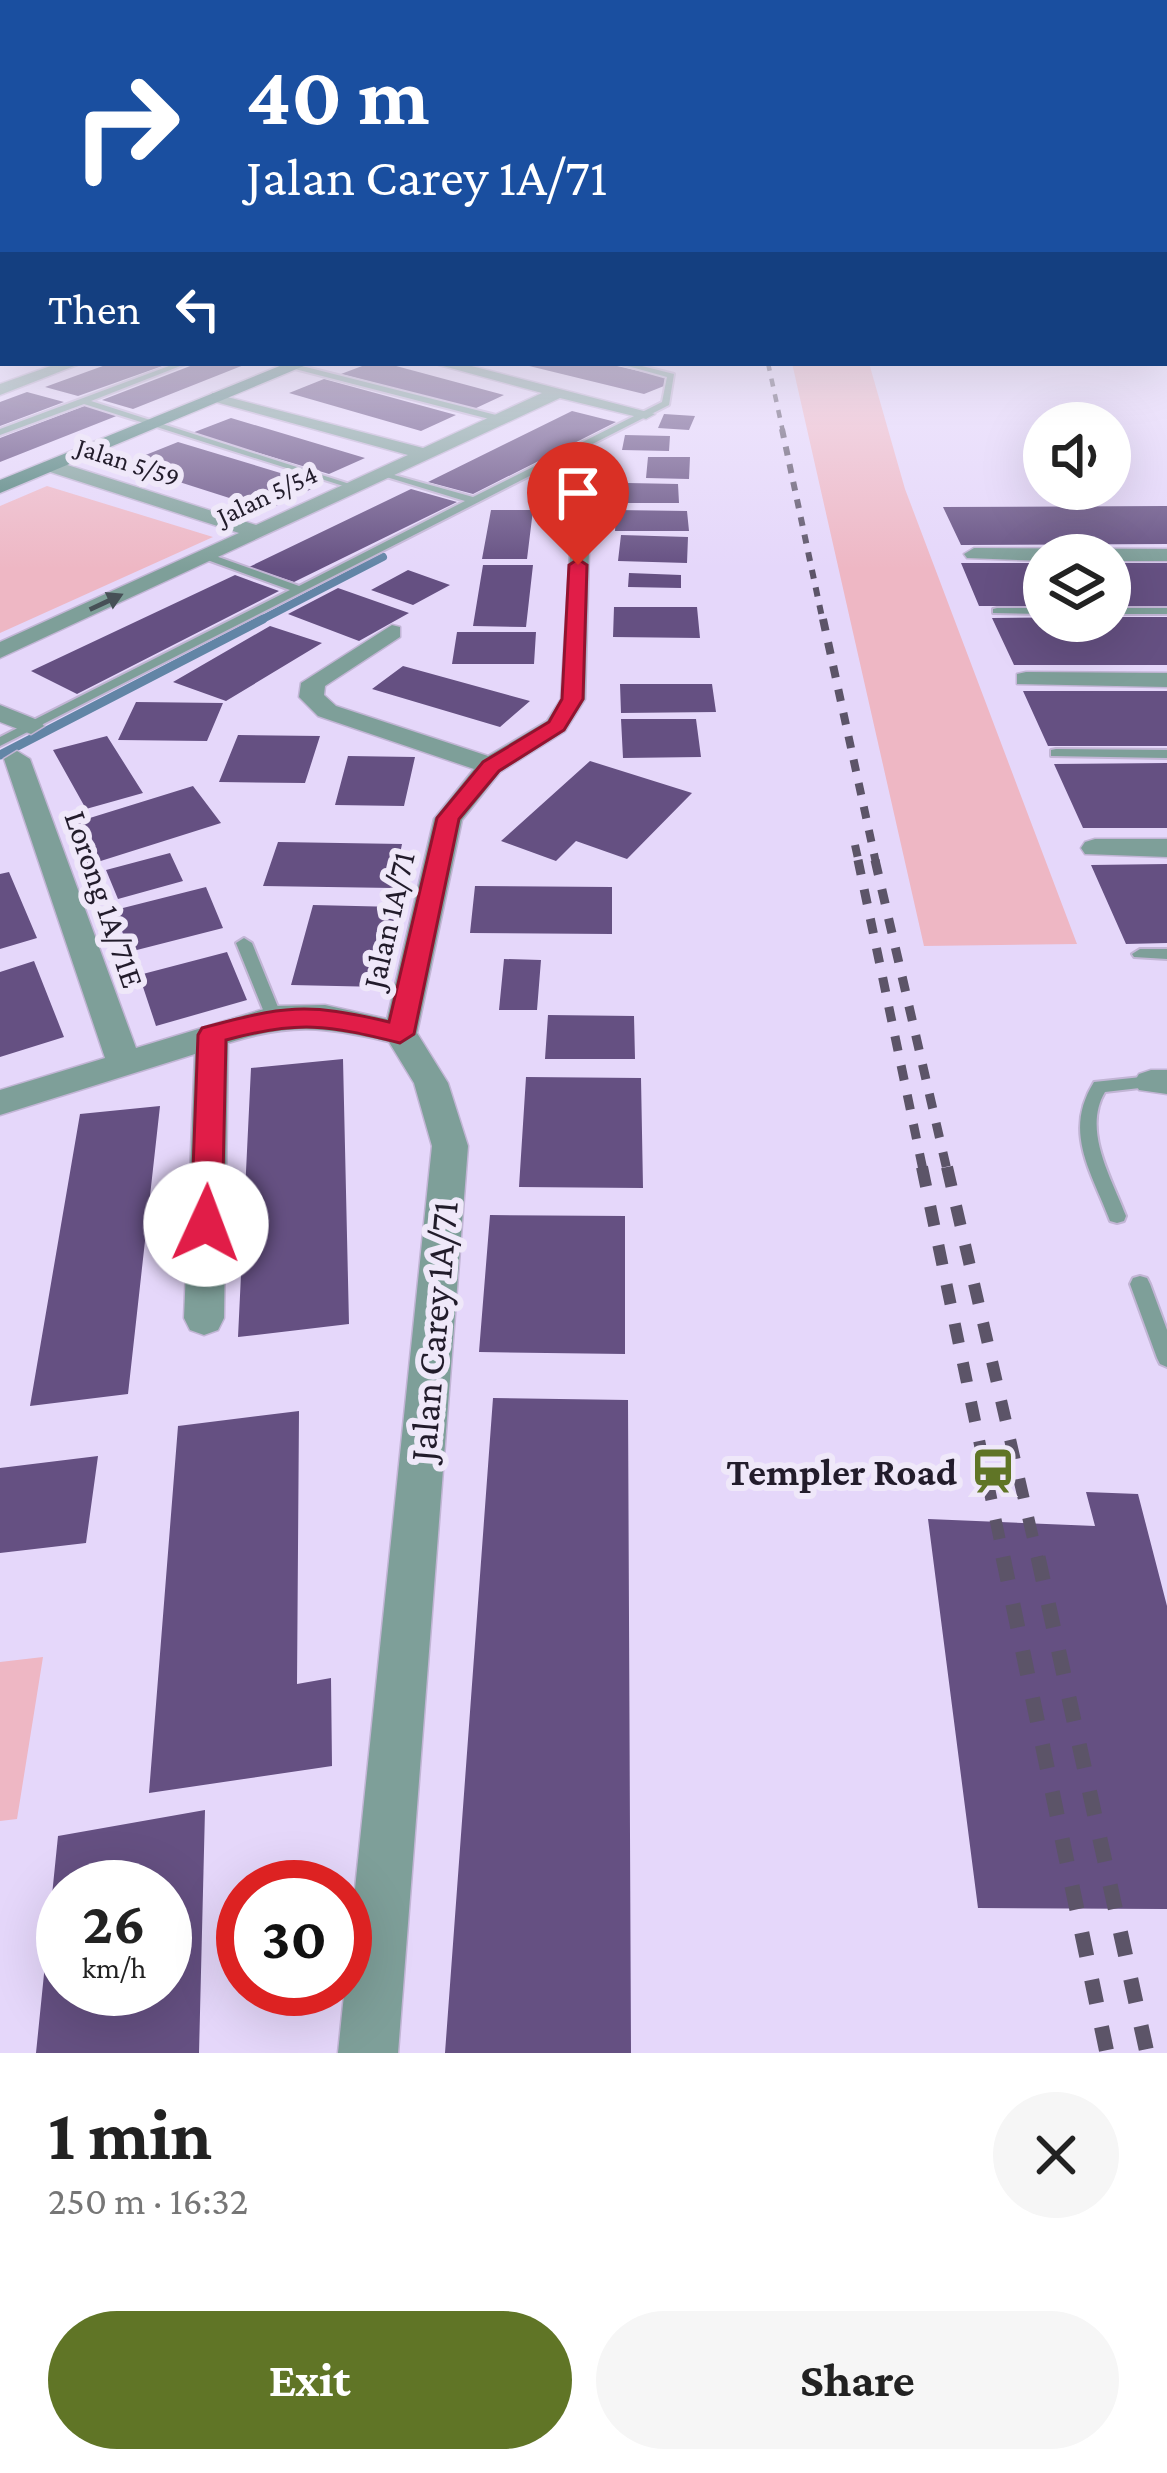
<!DOCTYPE html>
<html lang="en">
<head>
<meta charset="utf-8">
<style>
	body { margin:0; font-family:"Crimson Pro",serif; background:#f6f6f6; color:#222; height:100vh; display:flex; flex-direction:column; font-size:45px; white-space:nowrap }
	* { box-sizing:border-box; margin:0 }
	p { font-size:39px; color:#767676 }
	.icon { flex:none; width:66px; height:66px; fill:none; stroke:currentColor; stroke-width:2; stroke-linecap:round; stroke-linejoin:round }
	.map { position:relative; height:2053px; overflow:hidden }
	.panel { display:flex; flex-direction:column; background:#fff; flex:1 }
	.panel>* { flex:none }
	.banner { position:absolute; left:0px; top:0px; width:1167px; height:366px; box-shadow:0 12px 48px #0002; background:#1a4fa0; color:#fff; overflow:hidden }
	.buttons { position:absolute; left:1023px; top:402px; display:grid; gap:24px }
	.buttons a { display:grid; place-items:center; width:108px; height:108px; border-radius:50%; background:#fff; box-shadow:0 12px 48px #0002; font-size:60px }
	.speed { position:absolute; left:36px; top:1860px; display:flex; gap:24px; font-size:60px; font-weight:700; text-align:center }
	.speed>* { display:grid; place-content:center; width:156px; height:156px; border-radius:50%; background:#fff; box-shadow:0 12px 48px #0002; line-height:1 }
	.speed small { font-size:30px; font-weight:400 }
	.speed .limit { border:18px solid #d22; background:#fff; color:#111 }
	.pin { position:absolute; display:grid; place-items:center; width:102px; height:102px; color:#fff; margin:-123px -51px; border-radius:50% 50% 50% 0; rotate:-45deg; box-shadow:0 0 12px #0007 }
	.pin .icon { rotate:45deg }
	.me { position:absolute; width:132px; margin:-66px; rotate:2deg; stroke-linejoin:round; filter:drop-shadow(0 0 9px #0008) }
	.turn { display:flex; align-items:center; gap:42px; height:252px; padding:0 48px; font-size:54px }
	.turn .icon { width:156px; height:156px; stroke-width:2.5 }
	.turn b { display:block; font-size:84px; line-height:102px }
	.then { display:flex; align-items:center; height:114px; padding:0 48px; background:#0003; gap:24px; font-size:45px }
	.round { display:grid; place-items:center; flex:none; width:126px; height:126px; border-radius:63px; background:#f6f6f6 }
	.head { display:flex; align-items:center; justify-content:space-between; height:204px; padding:0 48px }
	h1 { font-size:72px; font-weight:700; line-height:90px }
	.button { display:flex; gap:24px; margin-top:auto; padding:24px 48px }
	.button a { flex:1; height:138px; border-radius:72px; background:#607526; color:#fff; font-size:48px; font-weight:700; line-height:138px; text-align:center }
	.button a+a { background:#f6f6f6; color:#222 }
	.map>svg:first-child { display:block }
	.green { fill:#eeb7c4 }
	.lines { fill:none; stroke-linecap:round; stroke-linejoin:round }
	.stream-far1 { stroke:#6285a6; stroke-width:8 }
	.stream { stroke:#6285a6; stroke-width:9 }
	.building { fill:#655082; fill-rule:evenodd }
	.lane-casing { stroke:#c2b5d5; stroke-width:4 }
	.street-casing { stroke:#c2b5d5; stroke-width:3 }
	.secondary-casing { stroke:#c2b5d5; stroke-width:3 }
	.lane { fill:#7e9f99; fill-rule:evenodd }
	.street { fill:#7e9f99; fill-rule:evenodd }
	.secondary { fill:#4d8078; fill-rule:evenodd }
	.rail-far5 { stroke:#5c5468; stroke-width:4.5; stroke-dasharray:8 8; stroke-linecap:butt }
	.rail-far4 { stroke:#5c5468; stroke-width:6; stroke-dasharray:9 9; stroke-linecap:butt }
	.rail-far3 { stroke:#5c5468; stroke-width:8; stroke-dasharray:12 12; stroke-linecap:butt }
	.rail-far2 { stroke:#5c5468; stroke-width:9; stroke-dasharray:15 15; stroke-linecap:butt }
	.rail-far1 { stroke:#5c5468; stroke-width:12; stroke-dasharray:20 20; stroke-linecap:butt }
	.rail { stroke:#5c5468; stroke-width:15; stroke-dasharray:24 24; stroke-linecap:butt }
	.oneway { fill:#475057 }
	.route { fill:#e11d48; stroke:#92132f; stroke-width:3 }
	.labels { text-anchor:middle; dominant-baseline:central; stroke-width:12; stroke-linejoin:round; paint-order:stroke }
	.far-street-label { font-size:27px; fill:#221c2b; stroke:#efe8f9 }
	.street-label { font-size:33px; fill:#221c2b; stroke:#efe8f9 }
	.near-street-label { font-size:39px; fill:#221c2b; stroke:#efe8f9 }
	.near-poi-label { font-size:39px; font-weight:bold; fill:#221c2b; stroke:#efe8f9; text-anchor:end }
</style>
</head>
<body>
<div class="map">
<svg width="1167" height="2053" viewBox="0 0 1167 2053">
	<rect width="100%" height="100%" fill="#e5d7fa"/>
	<!-- green -->
	<path class="green" d="M792 363H869L905 489 1077 944 924 946Z
		M47 486 213 537 0 633V506Z
		M43 1657 17 1819 0 1821V1662Z"/>
	<g class="lines">
		<!-- stream-far1 -->
		<path class="stream-far1" d="M257 622 383 557"/>
		<!-- stream -->
		<path class="stream" d="M0 755 263 619"/>
	</g>
	<!-- building -->
	<path class="building" d="M111 363 168 364 78 396 45 387Z
		M198 363H249L133 409 102 400Z
		M370 363H385L504 395 474 409 341 374Z
		M604 363 665 377 664 386 644 394 525 365Z
		M324 379 456 415 421 431 289 393Z
		M27 392 64 402 0 426V402Z
		M87 405 119 415 0 462V438Z
		M572 411 616 422 473 494 428 482Z
		M664 414 695 416 689 430 658 428Z
		M231 418 365 458 329 474 192 433Z
		M625 435 670 436 669 451 622 450Z
		M178 442 320 485 267 510 123 464Z
		M648 457H690L689 479 646 478Z
		M628 483 678 484 679 503H628Z
		M411 489 457 502 294 582 249 567Z
		M1167 506V544L961 545 943 507Z
		M491 510H533L527 559H482Z
		M616 510 687 511 689 531H615Z
		M621 535 688 537 687 563 618 561Z
		M961 563H1044V606H979Z
		M1110 563H1167V606H1110Z
		M483 565H533L526 627 473 626Z
		M408 570 450 585 413 605 371 590Z
		M629 573 681 575V588L628 587Z
		M235 575 279 591 77 694 31 671Z
		M338 588 409 613 359 641 288 614Z
		M614 607H697L700 638 613 637Z
		M1110 617H1167V665H1014L992 618Z
		M270 626 322 643 226 701 173 682Z
		M457 632H536L534 664H452Z
		M403 666 530 701 500 727 372 689Z
		M620 684H712L716 712 621 713Z
		M1023 691H1167V746H1048Z
		M136 702 223 703 207 741 118 740Z
		M621 719H696L701 757 623 758Z
		M238 735 320 736 305 783 219 782Z
		M107 736 143 793 86 809 53 750Z
		M348 756 415 757 404 806 335 805Z
		M590 761 692 793 627 859 576 841 556 861 501 841Z
		M1167 763V828H1083L1054 764Z
		M193 786 221 823 88 865 64 826Z
		M278 842 402 844 393 888 263 886Z
		M170 853 183 881 118 899 106 870Z
		M1167 864V943L1126 944 1091 865Z
		M9 872 37 938 0 949V874Z
		M475 886 612 887V934L470 933Z
		M206 887 223 928 129 952 115 910Z
		M313 905 398 907 382 987 291 985Z
		M227 952 247 1000 156 1026 139 975Z
		M504 959 541 960 537 1010H499Z
		M34 961 64 1037 0 1057V972Z
		M548 1015 634 1016 635 1059H545Z
		M343 1059 349 1324 238 1337 251 1068Z
		M526 1077 641 1078 643 1188 519 1187Z
		M160 1106 128 1394 30 1406 80 1114Z
		M490 1215 625 1216V1354L479 1352Z
		M493 1398 628 1400 631 2053H445Z
		M299 1411 297 1684 331 1678 332 1766 149 1793 178 1426Z
		M98 1456 86 1543 0 1553V1468Z
		M1086 1492 1138 1494 1167 1606V1909L978 1908 928 1519 1095 1526Z
		M205 1810 199 2053H36L58 1836ZM63 1887H165V1989H63Z"/>
	<g class="lines">
		<!-- lane casing -->
		<g class="lane-casing">
			<path id="lane" d="M3 288V292L0 293V289Z
				M0 338H3V343H0Z
				M177 363H188L91 401 356 486V490L84 404 0 435V429Z
				M617 363H630L674 374 669 405 0 746V737L290 590 202 558V554H210L299 586 465 501 380 475V471L473 497 662 402 667 377Z
				M294 364 504 417 505 419 501 422 291 368Z
				M997 608H1044V614L993 613V609Z
				M1110 608H1167V614H1110Z
				M1056 749 1167 750V758L1051 756V750Z
				M244 938 252 943 282 1017 280 1021H268L266 1017 236 943Z
				M1140 949H1167V959L1134 957 1132 954Z
				M1151 1076 1157 1078 1160 1082 1157 1086 1105 1092C1082 1130 1112 1179 1126 1216L1124 1221 1117 1223 1110 1221 1108 1216C1089 1168 1064 1130 1094 1082Z
				M1140 1276 1147 1278 1150 1284 1167 1330V1367L1160 1364 1157 1358 1130 1284 1133 1278Z"/>
		</g>
		<!-- street casing -->
		<g class="street-casing">
			<path id="street" d="M3 314V324L0 325V315Z
				M59 363H82L0 395V384Z
				M432 363H460L655 414 646 419 560 398 0 658V642L239 533 44 470V462H58L256 525 408 455 212 401V393L423 448 542 393Z
				M575 471 591 475 585 699 565 731 500 772 462 820 417 1033 448 1083 468 1146 398 2053H338L432 1146 414 1083 389 1042C325 1027 291 1023 228 1043L224 1318 218 1330 204 1335 190 1330 184 1318 195 1054 0 1115V1090L105 1058 4 759 17 751 30 759 136 1048 274 1006 325 1005 387 1019 434 819 474 769 318 716 299 697 301 683 392 625 400 627V637L325 686 324 695 336 706 488 756 547 721 561 699Z
				M974 548 1167 549V561H1110V555H1044V561L967 558 964 554Z
				M1026 672 1167 673V687L1017 684V674Z
				M0 705 40 721 44 726 31 734 0 722Z
				M1095 839H1167V857L1085 854 1081 848 1085 842Z
				M1151 1070H1167V1094L1139 1090 1134 1082 1139 1074Z"/>
		</g>
		<!-- secondary casing -->
		<g class="secondary-casing">
			<path id="secondary" d="M287 363H311L0 493V480Z"/>
		</g>
		<!-- lane -->
		<use href="#lane" class="lane"/>
		<!-- street -->
		<use href="#street" class="street"/>
		<!-- secondary -->
		<use href="#secondary" class="secondary"/>
		<!-- rail-far5 -->
		<path class="rail-far5" d="M768 363 783 432"/>
		<!-- rail-far4 -->
		<path class="rail-far4" d="M782 429 823 622"/>
		<!-- rail-far3 -->
		<path class="rail-far3" d="M823 619 876 863
			M855 845 859 863"/>
		<!-- rail-far2 -->
		<path class="rail-far2" d="M858 860 923 1170
			M875 860 947 1170"/>
		<!-- rail-far1 -->
		<path class="rail-far1" d="M922 1167 1004 1560
			M947 1167 1038 1560"/>
		<!-- rail -->
		<path class="rail" d="M1003 1557 1107 2053
			M1038 1557 1147 2053"/>
	</g>
	<!-- one-way arrows -->
	<defs><path id="oneway-solid" d="M-6-.8H1V-3.2L6.5 0L1 3.2V.8H-6Z" transform="scale(3)"/></defs>
	<use class="oneway" href="#oneway-solid" transform="translate(106 602) rotate(-25)"/>
	<!-- sky -->
	<linearGradient id="sky" x2="0" y2="1"><stop stop-color="#7db3e3"/><stop offset="0.49" stop-color="#f3edfd"/><stop offset="1" stop-color="#f3edfd" stop-opacity="0"/></linearGradient>
	<rect width="1167" height="569" fill="url(#sky)"/>
	<!-- route -->
	<path class="route" d="M578 559 587 565 583 699 564 730 499 771 459 819 414 1034 400 1043C328 1025 298 1020 226 1040L222 1224 218 1232H195L191 1224 198 1035 202 1028C284 1006 306 1002 389 1022L437 818 483 762 549 722 562 699 569 565Z"/>
	<!-- icons -->
	<defs>
		<g id="station-bare" transform="scale(3.6)"><path d="M-3-6H3Q5-6 5-4V2Q5 4 3 4L4.5 6H3L1.5 4h-3L-3 6H-4.5L-3 4Q-5 4-5 2V-4Q-5-6-3-6ZM-3.5-4v3h7v-3ZM-3.5 1v1.5H-2V1ZM2 1v1.5H3.5V1Z" fill="#607526" stroke="#efe8f9" stroke-width="2.5" paint-order="stroke"/></g>
	</defs>
	<g fill-rule="evenodd">
		<use href="#station-bare" x="993" y="1471"/>
	</g>
	<g class="labels">
		<!-- far-street labels -->
		<g class="far-street-label">
			<text transform="translate(128 462) rotate(18)">Jalan 5/59</text>
			<text transform="translate(267 495) rotate(-25)">Jalan 5/54</text>
		</g>
		<!-- street labels -->
		<g class="street-label">
			<text transform="translate(105 899) rotate(71)">Lorong 1A/71E</text>
			<text transform="translate(388 920) rotate(-77)">Jalan 1A/71</text>
		</g>
		<!-- near-street labels -->
		<g class="near-street-label">
			<text transform="translate(433 1331) rotate(-85)">Jalan Carey 1A/71</text>
		</g>
		<!-- near-poi labels -->
		<g class="near-poi-label">
			<text x="957" y="1471">Templer Road</text>
		</g>
	</g>
</svg>
<div class="buttons">
<a><svg class="icon" aria-label="sound" viewBox="0 0 24 24"><path d="M4 9h4l5-4v14l-5-4H4zM17 9q2 3 0 6"/></svg></a>
<a><svg class="icon" aria-label="layers" viewBox="0 0 24 24"><path d="M12 4l9 5-9 5-9-5zM3 14l9 5 9-5"/></svg></a>
</div>
<div class="speed"><div>26<small>km/h</small></div><div class="limit">30</div></div>
<div class="pin" style="left:578px;top:565px;background:#d93025"><svg class="icon" aria-label="arrive" viewBox="0 0 24 24"><path d="M6 21V4h12l-3 4 3 4H6"/></svg></div>
<svg class="me" style="left:206px;top:1224px" viewBox="-20 -20 40 40"><circle r="19" fill="#fff"/><path d="M0-13L10 11 0 6-10 11z" fill="#e11d48"/></svg>
<div class="banner">
<div class="turn"><svg class="icon" aria-label="right" viewBox="0 0 24 24"><path d="M7 20v-9h11M14 6l5 5-5 5"/></svg><div><b>40 m</b>Jalan Carey 1A/71</div></div>
<div class="then">Then<svg class="icon" aria-label="left" viewBox="0 0 24 24"><path d="M17 20v-9H6M10 6l-5 5 5 5"/></svg></div>
</div>
</div>
<section class="panel">
<div class="head"><div><h1>1 min</h1><p>250 m · 16:32</p></div><a class="round"><svg class="icon" aria-label="close" viewBox="0 0 24 24"><path d="M6 6l12 12M18 6L6 18"/></svg></a></div>
<div class="button"><a>Exit</a><a>Share</a></div>
</section>
</body>
</html>
